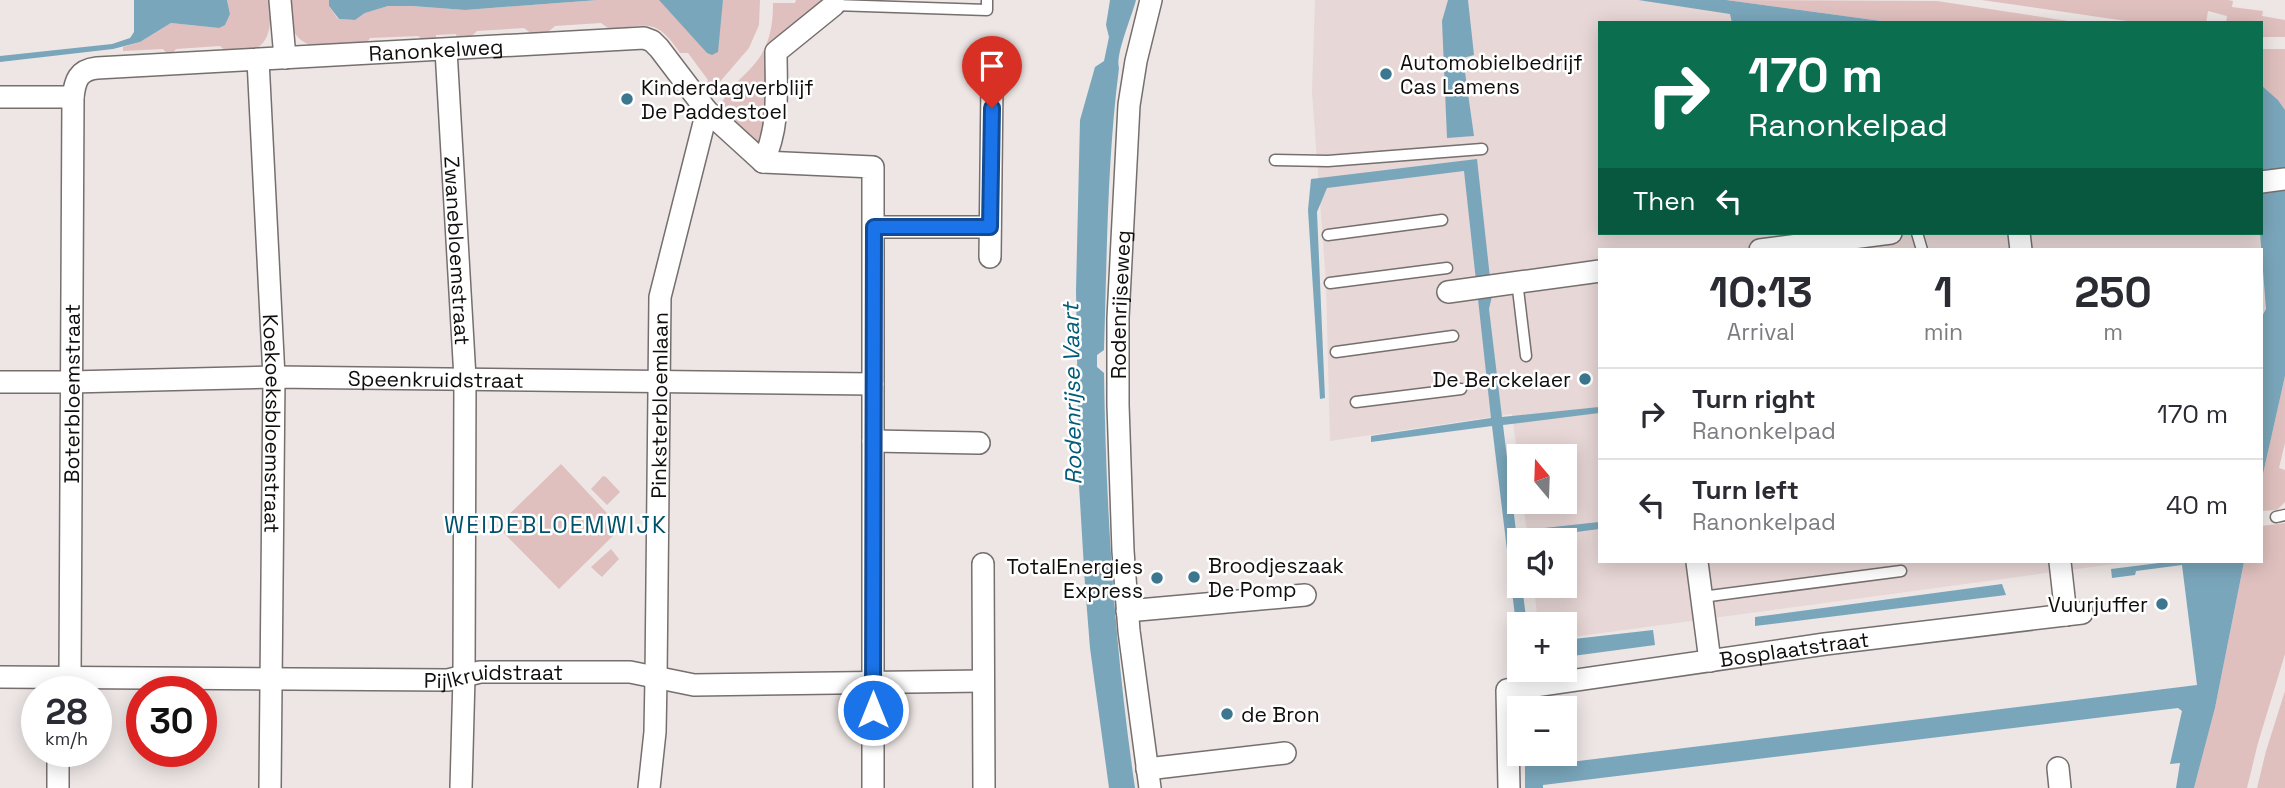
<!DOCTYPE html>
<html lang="en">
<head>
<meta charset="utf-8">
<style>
	body { margin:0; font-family:"Space Grotesk",sans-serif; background:#f2f2f3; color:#2b2b33; height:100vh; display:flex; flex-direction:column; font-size:26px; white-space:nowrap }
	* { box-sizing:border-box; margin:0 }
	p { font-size:23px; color:#7c7c81 }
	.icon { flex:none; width:38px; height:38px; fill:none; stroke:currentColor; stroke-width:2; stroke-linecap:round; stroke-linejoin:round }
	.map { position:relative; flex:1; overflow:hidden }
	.side { position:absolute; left:1598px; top:248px; width:665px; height:315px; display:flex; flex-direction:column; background:#fff; border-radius:0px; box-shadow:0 4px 18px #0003 }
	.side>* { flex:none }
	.hud { position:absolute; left:1598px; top:21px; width:665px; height:214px; border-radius:0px; box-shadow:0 4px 18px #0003; background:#0b6e4f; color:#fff; overflow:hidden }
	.needle { width:46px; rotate:341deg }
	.controls { position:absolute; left:1507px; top:444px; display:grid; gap:14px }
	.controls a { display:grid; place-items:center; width:70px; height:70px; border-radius:0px; background:#fff; box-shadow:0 4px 18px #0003; font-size:35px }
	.speed { position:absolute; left:21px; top:676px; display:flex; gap:14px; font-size:35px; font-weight:700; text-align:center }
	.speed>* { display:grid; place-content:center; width:91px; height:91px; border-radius:50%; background:#fff; box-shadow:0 4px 18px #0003; line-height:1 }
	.speed small { font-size:18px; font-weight:400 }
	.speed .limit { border:10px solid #d22; background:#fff; color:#111 }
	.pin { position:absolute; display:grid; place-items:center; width:60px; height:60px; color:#fff; margin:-72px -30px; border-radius:50% 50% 50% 0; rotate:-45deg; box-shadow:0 0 7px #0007 }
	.pin .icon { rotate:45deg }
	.me { position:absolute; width:77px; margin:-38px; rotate:0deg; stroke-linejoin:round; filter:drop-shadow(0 0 5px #0008) }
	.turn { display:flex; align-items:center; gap:24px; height:147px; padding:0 35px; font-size:32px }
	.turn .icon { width:91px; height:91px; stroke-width:2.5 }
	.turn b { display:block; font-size:49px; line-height:60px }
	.then { display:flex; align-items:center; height:66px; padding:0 35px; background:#0003; gap:14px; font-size:26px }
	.eta { display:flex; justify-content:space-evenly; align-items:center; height:119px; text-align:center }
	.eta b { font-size:42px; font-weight:700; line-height:49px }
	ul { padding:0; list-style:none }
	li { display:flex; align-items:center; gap:21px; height:91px; padding:0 35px; border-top:2px solid #e1e1e2 }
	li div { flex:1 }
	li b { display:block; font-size:26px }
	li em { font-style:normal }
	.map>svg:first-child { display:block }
	.built { fill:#e7d7d6 }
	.green { fill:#dfc0be }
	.water { fill:#7aa6bb }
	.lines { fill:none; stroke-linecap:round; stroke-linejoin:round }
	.service-casing { stroke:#756f6e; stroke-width:13 }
	.minor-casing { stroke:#756f6e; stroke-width:24 }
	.service { stroke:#fff; stroke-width:10 }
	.minor { stroke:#fff; stroke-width:21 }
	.route-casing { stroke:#114b97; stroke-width:18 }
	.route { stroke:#1a73e8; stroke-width:12 }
	.poi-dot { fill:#3c778f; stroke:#fff; stroke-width:2.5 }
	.labels { text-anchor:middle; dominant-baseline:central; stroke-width:5; stroke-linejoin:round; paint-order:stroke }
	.street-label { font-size:21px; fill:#100e0d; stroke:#fff }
	.poi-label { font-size:21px; fill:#100e0d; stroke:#fff; text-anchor:start }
	.water-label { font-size:23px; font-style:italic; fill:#005c79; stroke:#fff }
	.neighbourhood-label { font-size:23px; letter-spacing:2px; fill:#00516b; stroke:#fff }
</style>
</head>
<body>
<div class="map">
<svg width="2285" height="788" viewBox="0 0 2285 788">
	<rect width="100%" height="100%" fill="#ede6e5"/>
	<!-- built -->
	<path class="built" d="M1315 0H1639L1851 23H1600V233H2261L2270 288 2261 349V250H1600V562H2129L1565 638 1564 625H1538L1534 586H1564V541H1528L1523 502H1564V457H1519V468L1512 414 1330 441 1326 283 1312 92Z"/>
	<!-- green -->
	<path class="green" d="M227 0H270C272 34 269 53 230 55L220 46 176 49 171 55H168L163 49 123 51V47L140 42 171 23 219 28 230 14Z
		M289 0H329V6L338 19 355 20 365 13 388 6H412L465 10 598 0H659L719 20 723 0H760L759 25 749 48 712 91 706 88 708 80 688 53H680C656 17 648 26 609 29L601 23 555 26 547 33 532 34 524 28 477 31 470 38H457L456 34 436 35V41H424L418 36 370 38 364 47C338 48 300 56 290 23 288 16 289 7 289 0Z
		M796 0H830L770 48V131L760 141 751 142 719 111C726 89 736 84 751 68 769 49 773 28 773 3H795Z
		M1726 0 1937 1 2081 23H1896Z
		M1982 0H2228L2233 1 2232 7 2263 11 2262 16 2285 20V37H2261V23H2226L2227 16 2208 11 2206 23H2140Z
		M2261 49H2285V110L2278 100 2261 85Z
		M2285 376V443L2279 468 2285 470V502L2277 510 2261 511V483Z
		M561 464 621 528 559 589 497 526Z
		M603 476 606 477 620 492 607 505 591 489Z
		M2285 523V654L2258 743 2247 788H2194L2215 708 2244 562H2261V526Z
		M611 549 619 559 602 577 591 567Z
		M2285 691V788H2257L2266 751Z"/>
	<!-- water -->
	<path class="water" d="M134 0H227L230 14 225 25 219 28 171 23 140 42 113 49 0 62V56L112 44 130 38 134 32Z
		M329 0H598L465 10 412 6H388L365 13 355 20 339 19 329 6Z
		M659 0H723L718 52 712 55 707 53Z
		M1110 0H1136C1132 16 1115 55 1119 68 1107 162 1107 256 1104 350L1097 355V367L1104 373C1106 512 1115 650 1135 788H1109L1090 648 1085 585 1079 485 1076 290 1080 120 1095 67 1104 61 1109 37 1106 25Z
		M1448 0H1468L1474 55 1463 58 1474 136 1447 138 1442 21Z
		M1638 0H1726L1896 23H1732L1730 14Z
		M2261 85 2278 100 2285 110V376L2261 483V318L2266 309 2260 233Z
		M1477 159 1492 296 1489 309 1502 417 1599 407V413L1503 425 1516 531 1599 522V529L1517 540 1519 586H1522L1527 625H1519V649L1492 426 1371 442V436L1491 418 1464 171 1327 188 1317 212 1325 398 1320 399 1308 210 1311 179Z
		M2167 562H2244L2215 708 2194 788H2176L2180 763 2170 764 2182 711 2178 708 1543 785V788H1525V754H1545L1546 765 2197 685 2182 565 2136 571 2135 575 2112 578 2111 569Z
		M2002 584 2006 595 1755 626V617Z
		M1653 630 1655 645 1565 657V640Z"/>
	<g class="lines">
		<!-- service casing -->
		<g class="service-casing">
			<path id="service" d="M834 5 987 10V0
				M1275 160 1328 161 1482 149
				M1917 233 1922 250
				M1328 235 1442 220
				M1517 281 1526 356
				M1330 283 1447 268
				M1336 352 1453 336
				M1356 402 1461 389
				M2276 517 2285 515
				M1702 597 1901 571"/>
		</g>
		<!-- minor casing -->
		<g class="minor-casing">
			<g id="minor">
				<path d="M280 0 285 58"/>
				<path id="s1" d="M446 50 465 378 464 677 461 788"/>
				<path id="s2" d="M258 60 274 377 270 788"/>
				<path d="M0 97H73"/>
				<path d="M763 162C780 127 776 90 776 52L834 5"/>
				<path d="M2261 182 2285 179"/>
				<path d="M874 227H990"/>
				<path d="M2019 233 2021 250"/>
				<path d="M1760 250 1891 233"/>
				<path d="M990 257 992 85"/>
				<path d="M1448 292 1600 271"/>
				<path id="s3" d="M0 382H71L274 377 873 384"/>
				<path d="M873 441 979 443"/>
				<path d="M1697 562 1710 661"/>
				<path d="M2060 562 2066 615"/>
				<path d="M983 564 984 788"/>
				<path d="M1127 611 1305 595"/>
				<path id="s4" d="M0 677 448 680 480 672H630L694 685 983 681"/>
				<path id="s5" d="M66 691 70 677 73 97C75 81 78 70 97 68L644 38 652 41 659 48 707 111 763 162 873 167V788"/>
				<path d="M2058 768 2060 788"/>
				<path d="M1147 769 1285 753"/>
				<path d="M58 788V751"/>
				<path id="s6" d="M649 788 655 732 656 678 660 297 707 111"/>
				<path id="s7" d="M1150 788 1129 631 1123 551 1118 405V318L1129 105 1136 61 1151 0"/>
				<path id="s8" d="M1509 788 1507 690 1825 644 2082 613"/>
			</g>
		</g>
		<!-- service -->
		<use href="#service" class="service"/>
		<!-- minor -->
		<use href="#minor" class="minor"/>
	</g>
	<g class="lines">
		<!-- route casing -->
		<g class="route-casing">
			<path id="route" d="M873 710 874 227H990L992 108"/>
		</g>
		<!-- route -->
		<use href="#route" class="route"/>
	</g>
	<!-- markers -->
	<g class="poi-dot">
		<circle cx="1386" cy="74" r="7"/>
		<circle cx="627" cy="99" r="7"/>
		<circle cx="1585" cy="379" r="7"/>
		<circle cx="1194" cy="577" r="7"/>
		<circle cx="1157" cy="578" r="7"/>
		<circle cx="2162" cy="604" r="7"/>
		<circle cx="1227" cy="714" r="7"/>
	</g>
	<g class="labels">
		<!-- street labels -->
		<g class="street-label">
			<text stroke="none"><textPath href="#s5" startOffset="976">Ranonkelweg</textPath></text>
			<text stroke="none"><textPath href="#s1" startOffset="201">Zwanebloemstraat</textPath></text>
			<text stroke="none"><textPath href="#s7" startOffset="485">Rodenrijseweg</textPath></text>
			<text stroke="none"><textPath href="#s3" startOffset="436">Speenkruidstraat</textPath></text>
			<text stroke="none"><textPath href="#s5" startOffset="298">Boterbloemstraat</textPath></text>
			<text stroke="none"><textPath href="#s6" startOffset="383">Pinksterbloemlaan</textPath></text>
			<text stroke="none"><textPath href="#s2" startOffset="364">Koekoeksbloemstraat</textPath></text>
			<text stroke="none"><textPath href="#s8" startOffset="388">Bosplaatstraat</textPath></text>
			<text stroke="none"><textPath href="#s4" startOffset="494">Pijlkruidstraat</textPath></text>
		</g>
		<!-- poi labels -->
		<g class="poi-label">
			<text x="1400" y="62">Automobielbedrijf<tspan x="1400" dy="24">Cas Lamens</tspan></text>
			<text x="641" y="87">Kinderdagverblijf<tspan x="641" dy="24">De Paddestoel</tspan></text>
			<text x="1571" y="379" text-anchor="end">De Berckelaer</text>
			<text x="1208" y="565">Broodjeszaak<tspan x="1208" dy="24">De Pomp</tspan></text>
			<text x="1143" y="566" text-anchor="end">TotalEnergies<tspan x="1143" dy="24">Express</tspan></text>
			<text x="2148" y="604" text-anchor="end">Vuurjuffer</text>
			<text x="1241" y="714">de Bron</text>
		</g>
		<!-- water labels -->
		<g class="water-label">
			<text transform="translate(1072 394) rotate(-91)">Rodenrijse Vaart</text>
		</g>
		<!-- neighbourhood labels -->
		<g class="neighbourhood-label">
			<text x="556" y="525">WEIDEBLOEMWIJK</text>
		</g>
	</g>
</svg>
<div class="controls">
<a><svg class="needle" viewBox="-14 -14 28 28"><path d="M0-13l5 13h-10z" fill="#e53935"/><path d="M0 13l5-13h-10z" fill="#7c7c81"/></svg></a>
<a><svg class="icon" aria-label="sound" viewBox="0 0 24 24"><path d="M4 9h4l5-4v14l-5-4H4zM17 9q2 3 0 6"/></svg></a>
<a>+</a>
<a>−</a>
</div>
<div class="speed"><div>28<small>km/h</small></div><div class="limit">30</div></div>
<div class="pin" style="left:992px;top:108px;background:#d93025"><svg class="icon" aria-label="arrive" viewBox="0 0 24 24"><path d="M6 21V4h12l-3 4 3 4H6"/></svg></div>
<svg class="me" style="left:873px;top:710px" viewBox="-20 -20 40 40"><circle r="17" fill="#1a73e8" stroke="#fff" stroke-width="3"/><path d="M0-11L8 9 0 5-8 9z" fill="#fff"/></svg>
<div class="hud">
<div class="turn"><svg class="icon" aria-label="right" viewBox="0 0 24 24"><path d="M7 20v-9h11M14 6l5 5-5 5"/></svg><div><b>170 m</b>Ranonkelpad</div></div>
<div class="then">Then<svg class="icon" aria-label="left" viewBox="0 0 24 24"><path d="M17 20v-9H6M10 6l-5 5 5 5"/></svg></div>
</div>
<section class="side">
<div class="eta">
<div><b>10:13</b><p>Arrival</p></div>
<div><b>1</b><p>min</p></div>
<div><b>250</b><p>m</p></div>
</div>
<ul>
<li><svg class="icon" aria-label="right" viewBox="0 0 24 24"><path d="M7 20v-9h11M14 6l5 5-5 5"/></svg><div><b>Turn right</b><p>Ranonkelpad</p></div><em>170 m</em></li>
<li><svg class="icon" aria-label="left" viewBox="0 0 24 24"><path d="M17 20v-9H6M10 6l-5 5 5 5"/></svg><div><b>Turn left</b><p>Ranonkelpad</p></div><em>40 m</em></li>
</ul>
</section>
</div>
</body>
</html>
